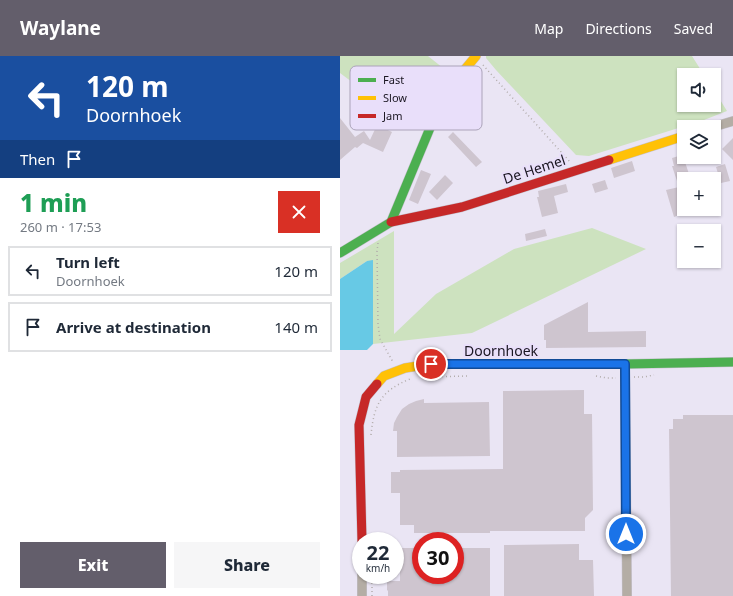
<!DOCTYPE html>
<html lang="en">
<head>
<meta charset="utf-8">
<style>
	body { margin:0; font-family:"Noto Sans",sans-serif; background:#f6f6f7; color:#1f2937; height:100vh; display:flex; flex-direction:column; font-size:15px; white-space:nowrap }
	* { box-sizing:border-box; margin:0 }
	p { font-size:13px; color:#747a83 }
	.icon { flex:none; width:22px; height:22px; fill:none; stroke:currentColor; stroke-width:2; stroke-linecap:round; stroke-linejoin:round }
	.map { position:relative; flex:1; overflow:hidden }
	.drawer { display:flex; flex-direction:column; background:#fff; width:340px }
	.drawer>* { flex:none }
	.hud { background:#1a4fa0; color:#fff; overflow:hidden }
	.controls { position:absolute; left:337px; top:12px; display:grid; gap:8px }
	.controls a { display:grid; place-items:center; width:44px; height:44px; border-radius:0px; background:#fff; box-shadow:0 1px 3px #0004; font-size:20px }
	.speed { position:absolute; left:12px; top:476px; display:flex; gap:8px; font-size:20px; font-weight:700; text-align:center }
	.speed>* { display:grid; place-content:center; width:52px; height:52px; border-radius:50%; background:#fff; box-shadow:0 1px 3px #0004; line-height:1 }
	.speed small { font-size:10px; font-weight:400 }
	.speed .limit { border:6px solid #d22; background:#fff; color:#111 }
	.pin { position:absolute; display:grid; place-items:center; width:34px; height:34px; color:#fff; margin:-17px; border:2px solid #fff; border-radius:50%; box-shadow:0 1px 4px #0007 }
	.me { position:absolute; width:44px; margin:-22px; rotate:0deg; stroke-linejoin:round; filter:drop-shadow(0 0 3px #0008) }
	.turn { display:flex; align-items:center; gap:14px; height:84px; padding:0 20px; font-size:18px }
	.turn .icon { width:52px; height:52px; stroke-width:2.5 }
	.turn b { display:block; font-size:28px; line-height:34px }
	.then { display:flex; align-items:center; height:38px; padding:0 20px; background:#0003; gap:8px; font-size:15px }
	.round { display:grid; place-items:center; flex:none; width:42px; height:42px; border-radius:0px; background:#f6f6f7 }
	.headline { display:flex; align-items:center; justify-content:space-between; height:68px; padding:0 20px }
	h1 { font-size:24px; font-weight:800; line-height:30px; color:#1e9e55 }
	.primary-button { display:flex; gap:8px; margin-top:auto; padding:8px 20px }
	.primary-button a { flex:1; height:46px; border-radius:0px; background:#635e6b; color:#fff; font-size:16px; font-weight:800; line-height:46px; text-align:center }
	.primary-button a+a { background:#f6f6f7; color:#1f2937 }
	ul { padding:0; list-style:none }
	li { display:flex; align-items:center; gap:12px; height:50px; margin:0 8px 6px; padding:0 12px; border:2px solid #e0e1e3; border-radius:0px }
	li div { flex:1 }
	li b { display:block; font-size:15px }
	li em { font-style:normal }
	header { display:flex; align-items:center; gap:24px; box-sizing:border-box; height:56px; padding:0 20px; background:#635e6b; color:#fff }
	header strong { font-size:19px }
	nav { display:flex; gap:22px; margin-inline-start:auto; font-size:14px }
	main { display:flex; flex:1; min-height:0 }
	.map>svg:first-child { display:block }
	.green { fill:#cde2bf }
	.water { fill:#67c9e5 }
	.building { fill:#cec5cf }
	.lines { fill:none; stroke-linecap:round; stroke-linejoin:round }
	.street-casing { stroke:#c5c1cc; stroke-width:10 }
	.fast-casing { stroke:#c5c1cc; stroke-width:10 }
	.slow-casing { stroke:#c5c1cc; stroke-width:10 }
	.jam-casing { stroke:#c5c1cc; stroke-width:10 }
	.path { stroke:#b2acab; stroke-width:1.5; stroke-dasharray:1 3; stroke-linecap:butt }
	.street { stroke:#b4ada5; stroke-width:9 }
	.fast { stroke:#4caf50; stroke-width:9 }
	.slow { stroke:#ffc107; stroke-width:9 }
	.jam { stroke:#c62828; stroke-width:9 }
	.route-casing { stroke:#114b97; stroke-width:10 }
	.route { stroke:#1a73e8; stroke-width:7 }
	.labels { text-anchor:middle; dominant-baseline:central; stroke-width:4; stroke-linejoin:round; paint-order:stroke }
	.street-label { font-size:14px; fill:#1a1621; stroke:#e9dffa }
	.key { fill:#e9dffa; stroke:#aba3b9; stroke-width:1 }
	.key-label { font-size:11px; fill:#1a1621 }
</style>
</head>
<body>
<header>
<strong>Waylane</strong>
<nav><a>Map</a><a>Directions</a><a>Saved</a></nav>
</header>
<main>
<section class="drawer">
<div class="hud">
<div class="turn"><svg class="icon" aria-label="left" viewBox="0 0 24 24"><path d="M17 20v-9H6M10 6l-5 5 5 5"/></svg><div><b>120 m</b>Doornhoek</div></div>
<div class="then">Then<svg class="icon" aria-label="arrive" viewBox="0 0 24 24"><path d="M6 21V4h12l-3 4 3 4H6"/></svg></div>
</div>
<div class="headline"><div><h1>1 min</h1><p>260 m · 17:53</p></div><a class="round" style="background:#d93025;color:#fff"><svg class="icon" aria-label="close" viewBox="0 0 24 24"><path d="M6 6l12 12M18 6L6 18"/></svg></a></div>
<ul>
<li><svg class="icon" aria-label="left" viewBox="0 0 24 24"><path d="M17 20v-9H6M10 6l-5 5 5 5"/></svg><div><b>Turn left</b><p>Doornhoek</p></div><em>120 m</em></li>
<li><svg class="icon" aria-label="arrive" viewBox="0 0 24 24"><path d="M6 21V4h12l-3 4 3 4H6"/></svg><div><b>Arrive at destination</b></div><em>140 m</em></li>
</ul>
<div class="primary-button"><a>Exit</a><a>Share</a></div>
</section>
<div class="map">
<svg width="393" height="540" viewBox="0 0 393 540">
	<rect width="100%" height="100%" fill="#eae5f4"/>
	<!-- green -->
	<path class="green" d="M0 0H88L113 20 84 72 36 44 0 17Z
		M146 0H352L364 19H344V49H374V34L387 55 364 64 249 100 236 99 156 14 146 2Z
		M252 172 306 193 132 277 33 288V205H27L0 223V207L54 175V278L96 238 174 193Z"/>
	<!-- water -->
	<path class="water" d="M33 204V288L27 294H0V223L27 205Z"/>
	<!-- building -->
	<path class="building" d="M0 62 15 81 24 75 30 84 37 69 52 76 43 96 23 87 17 92 15 91 0 104Z
		M113 76 142 106 136 111 108 81Z
		M393 82V104L382 93Z
		M342 99 344 106H345L350 121 337 125 332 110H334L332 102Z
		M292 105 295 115 274 122 271 112Z
		M385 108 390 125 381 127 376 111Z
		M81 114 91 118 78 148 69 144Z
		M105 119 113 127 97 144 89 136Z
		M265 124 268 133 255 137 252 128Z
		M226 128 228 136 214 140 218 157 202 161 197 141H199L198 135Z
		M339 131 344 148V157L334 161 326 134Z
		M205 173 207 180 186 185 185 178Z
		M248 246V276L306 275V291L206 292V284H204V269Z
		M244 334V358H252L253 454 245 462V475H150V477H74V469H60V437H51V416H60V414L163 413V335Z
		M84 343V347L149 346 150 400 57 401V375H53L54 367 57 361 62 353 69 348 76 345Z
		M343 359H393V540H331L329 373H333V363H343Z
		M239 488V504H253L254 540H164V489Z
		M60 492H81V519H115V492H150V540H48V535L47 534V525H60Z"/>
	<g class="lines">
		<!-- street casing -->
		<g class="street-casing">
			<path id="street" d="M373 71 393 65
				M285 308 287 540
				M22 519V540"/>
		</g>
		<!-- fast casing -->
		<g class="fast-casing">
			<path id="fast" d="M0 197 51 166 95 60 99 53
				M224 308H285L393 306"/>
		</g>
		<!-- slow casing -->
		<g class="slow-casing">
			<path id="slow" d="M99 53 108 36 121 18 136 0
				M269 104 344 80
				M37 328 44 320 65 312 91 308H224"/>
		</g>
		<!-- jam casing -->
		<g class="jam-casing">
			<path id="jam" d="M51 166 122 151 269 104
				M22 485 19 369 26 341 37 328"/>
		</g>
		<!-- path -->
		<path class="path" d="M143 9 230 106
			M38 187 37 195 38 268 40 283 53 306
			M256 320 267 322H276
			M86 321 128 320
			M294 321H304L314 319
			M31 379C34 348 41 335 70 323
			M32 519V540"/>
		<!-- street -->
		<use href="#street" class="street"/>
		<!-- fast -->
		<use href="#fast" class="fast"/>
		<!-- slow -->
		<use href="#slow" class="slow"/>
		<!-- jam -->
		<use href="#jam" class="jam"/>
	</g>
	<g class="lines">
		<!-- route casing -->
		<g class="route-casing">
			<path id="route" d="M91 308H285L286 478"/>
		</g>
		<!-- route -->
		<use href="#route" class="route"/>
	</g>
	<g class="labels">
		<!-- street labels -->
		<g class="street-label">
			<text transform="translate(194 113) rotate(-18)">De Hemel</text>
			<text x="161" y="294">Doornhoek</text>
		</g>
	</g>
	<!-- legend -->
	<rect x="10" y="10" width="132" height="64" rx="6" class="key"/>
	<rect x="18" y="22" width="18" height="4" fill="#4caf50"/>
	<rect x="18" y="40" width="18" height="4" fill="#ffc107"/>
	<rect x="18" y="58" width="18" height="4" fill="#c62828"/>
	<g class="key-label">
		<text x="43" y="28">Fast</text>
		<text x="43" y="46">Slow</text>
		<text x="43" y="64">Jam</text>
	</g>
</svg>
<div class="controls">
<a><svg class="icon" aria-label="sound" viewBox="0 0 24 24"><path d="M4 9h4l5-4v14l-5-4H4zM17 9q2 3 0 6"/></svg></a>
<a><svg class="icon" aria-label="layers" viewBox="0 0 24 24"><path d="M12 4l9 5-9 5-9-5zM3 14l9 5 9-5"/></svg></a>
<a>+</a>
<a>−</a>
</div>
<div class="speed"><div>22<small>km/h</small></div><div class="limit">30</div></div>
<div class="pin" style="left:91px;top:308px;background:#d93025"><svg class="icon" aria-label="arrive" viewBox="0 0 24 24"><path d="M6 21V4h12l-3 4 3 4H6"/></svg></div>
<svg class="me" style="left:286px;top:478px" viewBox="-20 -20 40 40"><circle r="17" fill="#1a73e8" stroke="#fff" stroke-width="3"/><path d="M0-11L8 9 0 5-8 9z" fill="#fff"/></svg>
</div>
</main>
</body>
</html>
